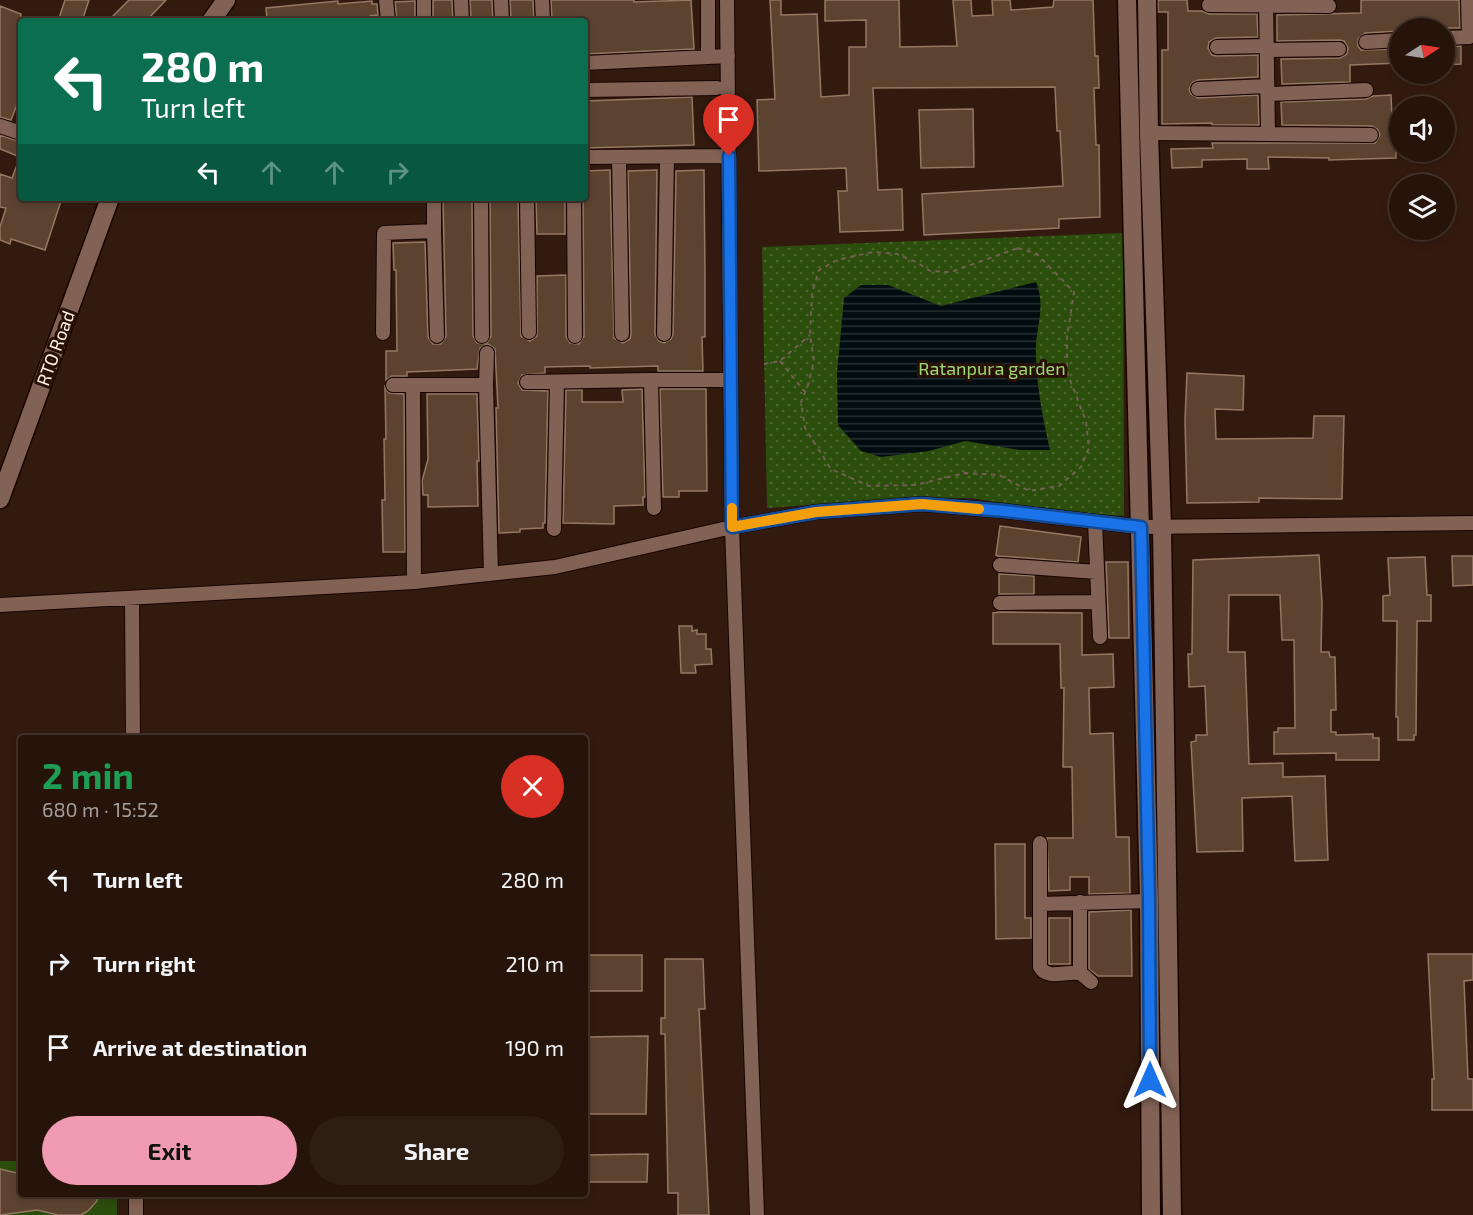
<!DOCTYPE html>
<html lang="en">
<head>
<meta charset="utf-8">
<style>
	body { margin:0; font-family:"Exo 2",sans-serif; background:#2e1d13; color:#f1f3f6; height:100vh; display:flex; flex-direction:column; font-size:22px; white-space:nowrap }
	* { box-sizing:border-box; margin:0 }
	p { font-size:20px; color:#a49e9c }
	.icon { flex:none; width:33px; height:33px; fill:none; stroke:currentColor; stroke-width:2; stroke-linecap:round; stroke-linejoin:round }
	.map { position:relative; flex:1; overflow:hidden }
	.side { position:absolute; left:18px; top:735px; width:570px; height:462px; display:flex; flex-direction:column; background:#26140a; border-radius:6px; box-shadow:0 3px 9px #0003,0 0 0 2px #42332b }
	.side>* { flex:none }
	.hud { position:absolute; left:18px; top:18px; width:570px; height:183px; border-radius:6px; box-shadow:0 3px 9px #0003,0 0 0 2px #42332b; background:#0b6e4f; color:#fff; overflow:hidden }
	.needle { width:39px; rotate:78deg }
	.buttons { position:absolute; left:1389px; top:18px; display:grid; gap:12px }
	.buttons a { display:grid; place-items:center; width:66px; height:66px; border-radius:50%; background:#26140a; box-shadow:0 3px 9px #0003,0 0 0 2px #42332b; font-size:30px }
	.pin { position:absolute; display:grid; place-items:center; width:51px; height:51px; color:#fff; margin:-62px -26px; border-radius:50% 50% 50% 0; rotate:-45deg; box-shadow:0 0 6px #0007 }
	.pin .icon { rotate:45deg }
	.me { position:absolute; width:66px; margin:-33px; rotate:0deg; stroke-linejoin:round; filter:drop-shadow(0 0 4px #0008) }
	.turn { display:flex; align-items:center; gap:21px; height:126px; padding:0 24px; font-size:27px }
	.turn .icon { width:78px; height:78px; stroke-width:2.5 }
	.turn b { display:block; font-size:42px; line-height:51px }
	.lanes { display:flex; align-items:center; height:57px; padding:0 24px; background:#0003; justify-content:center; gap:30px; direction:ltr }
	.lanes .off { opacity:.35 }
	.round { display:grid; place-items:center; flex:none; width:63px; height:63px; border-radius:32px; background:#2e1d13 }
	.summary { display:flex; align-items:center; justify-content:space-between; height:102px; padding:0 24px }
	h1 { font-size:36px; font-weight:700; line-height:45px; color:#1e9e55 }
	.action { display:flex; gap:12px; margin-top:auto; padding:12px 24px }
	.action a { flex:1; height:69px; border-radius:36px; background:#f19ab3; color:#111; font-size:24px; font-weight:700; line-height:69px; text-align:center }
	.action a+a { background:#2e1d13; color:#f1f3f6 }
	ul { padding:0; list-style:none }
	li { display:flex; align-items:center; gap:18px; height:84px; padding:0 24px }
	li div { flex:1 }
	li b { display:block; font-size:22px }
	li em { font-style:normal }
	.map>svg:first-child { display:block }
	.green { fill:url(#green-dots) }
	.pitch { fill:#2c4e0c }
	.water { fill:url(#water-rules) }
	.building { fill:#5c4330; stroke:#947864; stroke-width:1.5 }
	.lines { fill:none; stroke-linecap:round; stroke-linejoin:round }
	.street-casing { stroke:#190400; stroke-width:16 }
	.secondary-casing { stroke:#190400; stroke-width:21 }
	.path { stroke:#755f55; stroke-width:2; stroke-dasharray:4.5 4.5; stroke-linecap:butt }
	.street { stroke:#816254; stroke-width:14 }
	.secondary { stroke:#816254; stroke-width:18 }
	.route-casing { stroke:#114b97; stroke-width:15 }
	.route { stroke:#1a73e8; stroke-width:10 }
	.slow { stroke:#f59e0b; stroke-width:10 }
	.labels { text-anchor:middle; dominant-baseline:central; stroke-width:6; stroke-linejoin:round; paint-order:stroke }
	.street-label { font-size:18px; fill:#feefe8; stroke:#291005 }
	.park-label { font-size:18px; fill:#9cd971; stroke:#291005 }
</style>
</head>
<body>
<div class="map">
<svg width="1473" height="1215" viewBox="0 0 1473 1215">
	<defs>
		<pattern id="green-dots" width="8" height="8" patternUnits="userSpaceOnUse" patternTransform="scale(1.5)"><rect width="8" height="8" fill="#2c4e0c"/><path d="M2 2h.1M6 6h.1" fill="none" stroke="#4c682f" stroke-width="1.8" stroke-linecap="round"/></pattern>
		<pattern id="water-rules" width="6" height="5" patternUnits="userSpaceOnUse" patternTransform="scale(1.5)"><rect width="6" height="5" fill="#010c10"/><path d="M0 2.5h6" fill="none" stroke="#273033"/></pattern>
	</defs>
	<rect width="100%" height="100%" fill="#331a0e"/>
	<!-- green -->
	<path class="green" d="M1123 233 1124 516 1067 513 971 498 895 499 767 508 762 247Z"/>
	<!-- pitch -->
	<path class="pitch" d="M0 1161H21V1194H117V1215H0Z"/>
	<!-- water -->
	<path class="water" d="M1036 282C1047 309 1034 330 1036 357 1037 389 1043 419 1050 450H1020L965 441 929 451 881 457 861 451 838 425 837 373 844 298 861 285H888L941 306Z"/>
	<!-- building -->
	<path class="building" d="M65 0H89L82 21H58Z
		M129 0H166L146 21H108Z
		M433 0H452L453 21H433Z
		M470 0H492L493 21H471Z
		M510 0H533L534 21H511Z
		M551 0H634V2L691 0 694 49 585 54V21H552Z
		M770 0H781V15L817 14 821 97 849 95V47H866V20L825 21V0H899L900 47 957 46 953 0H971L972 16 993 15 992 0H1010L1011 10 1053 7 1054 0H1093L1095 56H1098L1099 88H1094L1096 145H1099L1100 217 1059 219V228L924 235 922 194 1063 186 1060 131H1057L1055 87 873 88 878 190 902 189 903 230 840 232 838 191H847L846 168 759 171 757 100 775 99Z
		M1158 0H1187L1188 11H1202L1209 14H1257L1258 37 1216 38 1209 42 1208 48 1212 55 1217 56 1258 55V77L1198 80 1193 82 1189 89 1191 94 1198 98 1258 95 1259 125H1212V123L1162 124V50H1168V12H1158Z
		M1361 0H1459L1460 28H1431V26L1400 27V31L1365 33 1358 39V46L1361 50 1400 49V63L1350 65V82L1282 84 1281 59 1340 58 1347 54 1348 48 1344 41 1339 40 1277 41V15L1361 13Z
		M338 1V4L372 1V4H377L378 15 370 16V21H267L266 8Z
		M415 1V21H397L395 2Z
		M0 6 21 14V94L11 120 0 117Z
		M1461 46V64L1444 65V47Z
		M1391 95 1393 140H1396V158L1329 160V158L1268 157 1269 169H1247V159L1202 160V167L1172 168 1171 149 1213 148 1212 143H1375L1380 135 1378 130 1372 126 1282 125 1281 102 1366 99 1373 96Z
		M692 97 694 145 585 148V101Z
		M973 109 974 167 921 168 919 110Z
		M0 135 21 142V198H62L45 250 11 239 10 244 0 240V227L6 208 0 207V174L12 178 20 157 0 149Z
		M610 170 614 338 623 343 630 339 631 334 628 171 657 170 655 334 659 341 664 343 671 339 673 334 676 171 704 170 705 276V337H702L703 371H658V366L590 368V366L545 367V373L522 375 518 383 522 390 548 391 545 523H543V528L520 529V532L499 533 496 408H498L495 349 488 344 480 348 477 369 407 372V376H392L386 380V351H397L396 270H394L393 243 425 242 428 337 433 344H441L446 336 443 198H472L473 336 477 343 486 344 491 336 490 198H518L521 336 530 341 537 336V276L566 275V337L570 343 579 344 584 336 583 198H585V171Z
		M536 198H565V234H537Z
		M1187 373 1244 376 1243 410 1215 409 1216 439 1313 438 1314 416H1344L1342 499 1259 498V502L1187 503 1185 420Z
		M385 387 389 393 404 394 405 552H383L382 500H385L384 439H386Z
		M642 389 645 497H643V505L614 506V524L563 523 566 390H582V402H623L622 390Z
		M660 389H706L707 491H679V497H663Z
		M427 394H477L479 461H477L478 506 428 507V495H423L422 481 428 459Z
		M1000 526 1081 537 1078 562 998 556 996 555Z
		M1319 555 1322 603 1321 652H1329L1330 657H1335L1336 710H1331V732H1336V735L1373 734V738H1379V760H1336V753L1274 754V732H1278V728H1295L1294 640H1282L1280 595H1229L1228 652H1245L1249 764 1283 763V777L1325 776 1328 860 1295 861 1292 796 1242 798 1243 851 1197 852 1191 742 1196 741V735H1207L1205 686 1189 687 1188 654H1192L1193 560Z
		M1452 556H1473V585L1453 586Z
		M1425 557 1427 595H1431V621H1417L1416 735H1414V740H1398V717H1396L1397 621H1383V596L1390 595 1388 558Z
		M1106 562H1128L1129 638H1109Z
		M999 574 1034 576V594H999Z
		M1000 612 1082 613V655L1113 654 1114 687 1089 688 1090 734 1113 733 1116 837H1129L1130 893 1089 894V877H1070V890L1049 891 1047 838H1073L1072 767H1063L1064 688H1061L1060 644H993V613Z
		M679 626H692V631L697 630V634H706V649H711L712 664 695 665 696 673H681Z
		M995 844H1025V918H1031V938L996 939Z
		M1131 910 1132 976H1098L1089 969V912Z
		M1049 918H1070V964H1049Z
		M1428 954H1473V980L1464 981 1468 1079H1473V1110H1432V1079H1434Z
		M585 955H642V991H585Z
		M665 959H703L705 1009H699L709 1215H678V1193H668L665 1034H661V1018H665Z
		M648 1036 646 1114H585V1037Z
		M648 1154 647 1182H585V1155Z
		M0 1169 21 1174V1194H98L97 1201 88 1211 81 1215H58L37 1210 0 1215Z"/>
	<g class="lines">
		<!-- street casing -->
		<g class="street-casing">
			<path id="street" d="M386 0 388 21
				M424 0V21
				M461 0 462 21
				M501 0 502 21
				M542 0 543 21
				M708 0V57
				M727 0 732 527 757 1215
				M1266 0 1268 134
				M1209 5 1329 6
				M1444 38 1469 37 1468 0
				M1366 42 1400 40
				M1217 47 1267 46
				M1267 50 1339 49
				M585 63 728 56
				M1198 89 1267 86
				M585 90 717 88
				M1268 94 1366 90
				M0 126 21 133
				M1149 133 1371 135
				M585 157 729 156
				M619 157 622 334
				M481 198 482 336
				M527 198 529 332
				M574 198 575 336
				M434 231 437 336
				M383 333 384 233 434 231V198
				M664 334 667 157
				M651 380H731
				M527 382 651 380 654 508
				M393 385H413L414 582
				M413 385H486L487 353
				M486 385 491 574
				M1095 522 1100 637
				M554 529 557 382
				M1000 565 1097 572
				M132 599 133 738
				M1000 603 1098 602
				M0 605 414 582 555 567 732 527 816 512 922 504 1005 511 1141 527 1473 523
				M1040 843V967C1047 980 1065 971 1078 973 1084 974 1087 979 1091 982
				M1040 904 1149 901
				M1080 973V902
				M136 1194V1215"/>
		</g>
		<!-- secondary casing -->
		<g class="secondary-casing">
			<path id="secondary" d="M1127 0 1149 901 1151 1215
				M1147 0 1149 133 1162 527 1172 1215
				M211 21 226 0
				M0 499 110 198"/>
		</g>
		<!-- path -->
		<path class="path" d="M1018 248 1037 254 1074 292 1067 337V372L1086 421 1089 448 1081 467 1059 486 1029 491 999 475 965 473 915 485 869 486 831 469 805 428 801 402 808 385 814 361 810 335 812 293 819 270 837 260 873 252 897 254 918 263 930 271 951 272Z
			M780 361 805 392
			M764 364 780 361 810 335"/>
		<!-- street -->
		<use href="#street" class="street"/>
		<!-- secondary -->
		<use href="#secondary" class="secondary"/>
	</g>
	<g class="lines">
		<!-- route casing -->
		<g class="route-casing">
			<path id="route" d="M729 156 732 527 816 512 922 504 1005 511 1141 527 1149 901 1150 1080"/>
		</g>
		<!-- route -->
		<use href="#route" class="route"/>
		<!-- slow -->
		<path class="slow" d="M732 508V527L816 512 922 504 979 509"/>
	</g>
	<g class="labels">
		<!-- street labels -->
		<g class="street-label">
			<text transform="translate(55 348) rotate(-70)">RTO Road</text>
		</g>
		<!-- park labels -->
		<g class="park-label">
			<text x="992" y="368">Ratanpura garden</text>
		</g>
	</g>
</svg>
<div class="buttons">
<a><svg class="needle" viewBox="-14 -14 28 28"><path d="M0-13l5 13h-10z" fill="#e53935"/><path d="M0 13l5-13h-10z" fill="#a49e9c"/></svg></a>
<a><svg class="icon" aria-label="sound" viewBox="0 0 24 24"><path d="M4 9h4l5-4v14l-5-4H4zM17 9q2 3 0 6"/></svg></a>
<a><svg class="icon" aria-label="layers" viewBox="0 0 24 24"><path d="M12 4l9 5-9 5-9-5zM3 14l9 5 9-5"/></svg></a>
</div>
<div class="pin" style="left:729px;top:156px;background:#d93025"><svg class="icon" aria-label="arrive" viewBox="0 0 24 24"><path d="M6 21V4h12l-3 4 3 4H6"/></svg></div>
<svg class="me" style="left:1150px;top:1080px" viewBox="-20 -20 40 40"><path d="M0-17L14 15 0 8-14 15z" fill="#1a73e8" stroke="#fff" stroke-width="4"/></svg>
<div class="hud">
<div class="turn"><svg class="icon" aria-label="left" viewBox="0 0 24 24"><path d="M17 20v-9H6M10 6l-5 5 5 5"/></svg><div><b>280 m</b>Turn left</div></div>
<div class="lanes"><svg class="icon" aria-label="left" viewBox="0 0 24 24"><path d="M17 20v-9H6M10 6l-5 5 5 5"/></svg><svg class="icon off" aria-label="ahead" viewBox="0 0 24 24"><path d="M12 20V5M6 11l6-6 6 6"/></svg><svg class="icon off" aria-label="ahead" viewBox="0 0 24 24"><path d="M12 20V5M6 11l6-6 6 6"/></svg><svg class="icon off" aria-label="right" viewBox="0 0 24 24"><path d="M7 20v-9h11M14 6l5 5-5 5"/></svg></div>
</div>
<section class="side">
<div class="summary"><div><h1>2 min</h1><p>680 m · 15:52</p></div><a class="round" style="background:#d93025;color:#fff"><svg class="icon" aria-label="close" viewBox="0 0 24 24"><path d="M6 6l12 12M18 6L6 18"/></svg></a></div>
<ul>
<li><svg class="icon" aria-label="left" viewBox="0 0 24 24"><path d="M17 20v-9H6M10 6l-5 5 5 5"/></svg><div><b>Turn left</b></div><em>280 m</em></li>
<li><svg class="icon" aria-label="right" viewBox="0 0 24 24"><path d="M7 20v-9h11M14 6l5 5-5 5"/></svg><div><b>Turn right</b></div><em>210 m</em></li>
<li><svg class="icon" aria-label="arrive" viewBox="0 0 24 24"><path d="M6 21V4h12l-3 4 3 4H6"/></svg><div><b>Arrive at destination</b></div><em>190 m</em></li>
</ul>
<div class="action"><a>Exit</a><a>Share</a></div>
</section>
</div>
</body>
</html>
